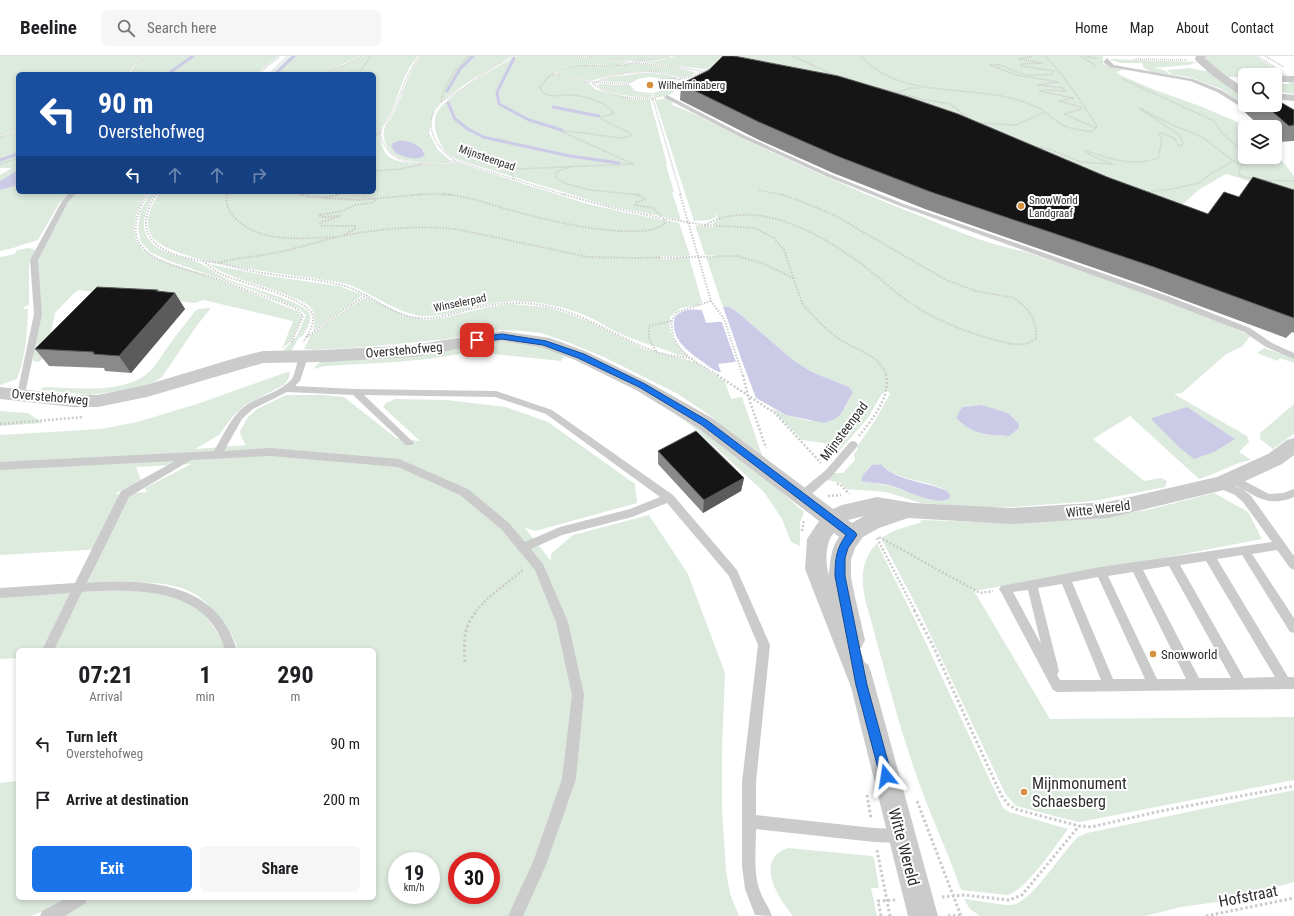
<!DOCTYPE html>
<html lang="en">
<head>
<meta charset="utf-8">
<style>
	body { margin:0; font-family:"Roboto Condensed",sans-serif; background:#f6f6f6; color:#202124; height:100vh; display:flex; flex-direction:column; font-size:15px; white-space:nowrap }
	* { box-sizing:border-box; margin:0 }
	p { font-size:13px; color:#757577 }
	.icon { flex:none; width:22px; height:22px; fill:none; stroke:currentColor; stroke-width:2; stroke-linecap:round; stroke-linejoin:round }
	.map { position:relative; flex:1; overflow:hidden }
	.sheet { position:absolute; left:16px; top:592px; width:360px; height:252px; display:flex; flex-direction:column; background:#fff; border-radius:6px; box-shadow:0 2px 6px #0003 }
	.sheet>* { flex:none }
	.guide { position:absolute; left:16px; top:16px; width:360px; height:122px; border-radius:6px; box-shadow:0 2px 6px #0003; background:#1a4fa0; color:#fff; overflow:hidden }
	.tools { position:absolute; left:1238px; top:12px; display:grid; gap:8px }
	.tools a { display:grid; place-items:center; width:44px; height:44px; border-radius:6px; background:#fff; box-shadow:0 2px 6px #0003; font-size:20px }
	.speed { position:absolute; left:388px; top:796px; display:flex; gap:8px; font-size:20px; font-weight:700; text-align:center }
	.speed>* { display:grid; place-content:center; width:52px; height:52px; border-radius:50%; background:#fff; box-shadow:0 2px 6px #0003; line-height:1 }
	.speed small { font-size:10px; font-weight:400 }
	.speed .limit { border:6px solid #d22; background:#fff; color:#111 }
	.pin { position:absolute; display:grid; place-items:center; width:34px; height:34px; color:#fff; margin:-17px; border-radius:8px; box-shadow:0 2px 6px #0006 }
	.me { position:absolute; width:44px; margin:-22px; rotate:345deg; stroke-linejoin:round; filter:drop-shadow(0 0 3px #0008) }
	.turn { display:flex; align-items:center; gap:14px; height:84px; padding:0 16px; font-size:18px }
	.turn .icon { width:52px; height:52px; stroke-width:2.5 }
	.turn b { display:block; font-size:28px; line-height:34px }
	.lanes { display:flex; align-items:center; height:38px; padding:0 16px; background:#0003; justify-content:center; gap:20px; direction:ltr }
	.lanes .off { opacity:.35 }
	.eta { display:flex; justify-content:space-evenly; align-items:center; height:68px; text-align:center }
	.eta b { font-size:24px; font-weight:700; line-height:28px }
	.button { display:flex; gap:8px; margin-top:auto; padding:8px 16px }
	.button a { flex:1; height:46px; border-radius:6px; background:#1a73e8; color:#fff; font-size:16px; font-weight:700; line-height:46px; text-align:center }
	.button a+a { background:#f6f6f6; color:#202124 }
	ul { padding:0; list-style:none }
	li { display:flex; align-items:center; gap:12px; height:56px; padding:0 16px }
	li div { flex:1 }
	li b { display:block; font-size:15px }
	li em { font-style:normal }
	header { display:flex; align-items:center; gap:24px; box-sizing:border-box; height:56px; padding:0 20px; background:#fff; border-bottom:1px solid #e0e0e0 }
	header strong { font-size:19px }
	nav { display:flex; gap:22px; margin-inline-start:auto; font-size:14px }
	.search { width:280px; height:36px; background:#f6f6f6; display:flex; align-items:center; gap:10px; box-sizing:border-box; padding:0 14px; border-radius:6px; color:#757577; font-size:15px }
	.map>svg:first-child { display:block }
	.green { fill:#ddeade; fill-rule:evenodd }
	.water { fill:#cbcbe8 }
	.pier { fill:#fff }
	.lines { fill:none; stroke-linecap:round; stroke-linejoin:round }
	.stream { stroke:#cbcbe8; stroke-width:3 }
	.path-far3 { stroke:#cbcbcb; stroke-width:1.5; stroke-dasharray:1 1; stroke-linecap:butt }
	.path-far2 { stroke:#cbcbcb; stroke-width:2; stroke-dasharray:1.5 1.5; stroke-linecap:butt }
	.path-far1 { stroke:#cbcbcb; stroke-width:2.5; stroke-dasharray:2 2; stroke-linecap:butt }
	.path { stroke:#cbcbcb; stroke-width:3; stroke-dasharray:2.5 2.5; stroke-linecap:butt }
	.service { fill:#cbcbcb; fill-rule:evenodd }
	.minor { fill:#cbcbcb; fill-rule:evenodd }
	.wall { fill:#8a8a8a }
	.shaded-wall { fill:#5b5b5b }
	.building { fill:#151515; stroke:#5b5b5b }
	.route { fill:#1a73e8; stroke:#114b97 }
	.poi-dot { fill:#d68f3f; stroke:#fff; stroke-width:1.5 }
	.labels { text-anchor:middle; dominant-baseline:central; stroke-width:4; stroke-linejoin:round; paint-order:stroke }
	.far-poi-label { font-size:11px; fill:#2e2e2e; stroke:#fff; text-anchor:start }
	.far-street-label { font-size:11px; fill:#2e2e2e; stroke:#fff }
	.street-label { font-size:13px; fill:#2e2e2e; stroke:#fff }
	.poi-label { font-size:13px; fill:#2e2e2e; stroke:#fff; text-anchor:start }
	.near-poi-label { font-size:16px; fill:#2e2e2e; stroke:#fff; text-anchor:start }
	.near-street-label { font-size:16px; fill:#2e2e2e; stroke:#fff }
</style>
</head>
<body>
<header>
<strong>Beeline</strong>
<div class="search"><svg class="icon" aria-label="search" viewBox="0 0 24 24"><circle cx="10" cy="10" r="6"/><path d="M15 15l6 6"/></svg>Search here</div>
<nav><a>Home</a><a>Map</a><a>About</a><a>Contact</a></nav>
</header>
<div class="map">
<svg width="1294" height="860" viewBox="0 0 1294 860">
	<rect width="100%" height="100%" fill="#fff"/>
	<!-- green -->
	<path class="green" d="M0 0H141L128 18H18V74L0 80Z
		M143 0H278L256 18H130Z
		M290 0H360L339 10 316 18H271Z
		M364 0H418C404 16 400 34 393 53 389 61 383 66 380 75 380 83 382 93 387 99 399 111 440 109 456 106L584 147 623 156 679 167 690 199 688 200H661V203L689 201 702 246 700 247 701 249 681 252 670 261C668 278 676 291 689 301 675 299 670 295 657 291 647 288 638 285 628 281 617 277 606 270 595 264 580 256 562 251 545 248 521 244 499 245 475 251 459 255 441 261 424 260 394 258 371 234 342 227 304 218 170 210 151 179 143 164 152 148 160 136H374V18H320L342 10Z
		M421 0H511L470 25 442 45 434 53 429 77 438 94 451 105C432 108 392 110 385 86 384 82 383 78 384 74 385 66 393 61 396 53 404 34 408 16 421 0ZM413 87 425 96 407 101 396 97Z
		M518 0H571L627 7C603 15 576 0 551 18L588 26 595 33 604 36 633 43 650 44 667 108 666 109 674 136H672L681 164 609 150 458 104C448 100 442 93 438 82 434 73 433 62 439 53 447 41 504 5 518 0Z
		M583 0H670C641 9 611 4 583 0Z
		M675 0H1102L1103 1V8L1125 13 1116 16 1120 19 1155 34 1200 50 1249 71H1245V101H1275V96L1294 120V148L1269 131 1226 118 1200 133 1169 160 706 14 709 12 704 13 638 6 657 5Z
		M1205 0H1255L1291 22H1287L1283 19H1238L1241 21H1227L1207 6Z
		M1111 3 1196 6 1189 9 1154 12 1164 14 1170 18H1172L1167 14 1190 12 1204 15 1208 14 1242 39 1245 43V49L1253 51 1244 49 1221 33 1189 21 1152 16 1144 12 1142 7H1122L1110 4Z
		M629 7 673 11 695 16 691 20 680 22 662 16 639 15 612 19 591 25 555 18C573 4 602 10 624 9Z
		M641 17C654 17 666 17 677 24L679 29C674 39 664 41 654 42L653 37 663 34 667 30 666 26 658 22 650 21 638 23 631 27 600 25 612 21Z
		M1287 25H1294V38L1275 35V28H1290Z
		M599 28 630 29 635 35 650 37 651 42C639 42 605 38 597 29Z
		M667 42 673 47 672 49C698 58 723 73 748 85 806 112 863 138 923 161 956 175 990 189 1026 196 1101 222 1179 244 1250 280L1243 290 1226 298 1182 337 1174 338 1247 380 1249 386 1239 396 1251 404C1233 407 1217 418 1199 423L1130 360 1093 383 1144 425 1161 422 1167 425 1165 431 1094 445 1014 451H976L921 447 886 436 846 433 841 427 827 424 834 417H843L855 404 854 398 858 393 857 391 874 366 890 338 887 334 881 339 868 362 840 394 824 387 802 384 771 352 786 359 810 365 841 358 853 336 849 331 812 316 793 304 736 255 729 251H723L706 201H714L715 199H705L695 169 716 171 712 168 718 163 715 156 716 161 710 164 694 165 655 44ZM981 349 1009 380C986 379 973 379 956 362L962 351ZM881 408C899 427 928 422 948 436H907L891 430 861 425C866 414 869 409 881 408Z
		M18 76V114L0 125V119L12 112H0V81Z
		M18 129V136H70L60 146 38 184 18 190 17 191 0 195V134Z
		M77 136H146L136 159 134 173 136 184 142 193 155 202 168 207 203 218 297 255 302 261 291 285 282 293 293 265 203 244 195 247 79 234 74 237 55 257 46 300 39 306 33 305 37 203 67 145Z
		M150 136H156C143 155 136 180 160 193 171 199 183 201 195 205 206 209 216 218 227 223 247 231 270 236 290 245 296 248 308 252 310 259 312 265 305 276 302 281H299L291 296H282L297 280 306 259 298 252 250 233 169 205 150 196 141 186 138 173 140 156Z
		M29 192 34 193 35 195 29 208V249L24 251V253H28C27 277 26 300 17 323L0 329V201L15 198 17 194Z
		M209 208 269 220 339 230 363 239 313 275C314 268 316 260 312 254 309 248 301 245 294 242 268 230 231 224 209 208Z
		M367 241 403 259 426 264 443 262 489 251 510 248 546 251 566 257 590 266 644 293 696 306 725 326 731 343 742 341 763 402 730 378 712 361 678 338 606 302 570 287 541 277 523 275 500 274 446 283 419 286 351 292 316 294 304 293 311 279 351 250Z
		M208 252H211L198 268 162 321 152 328 118 335 90 339 41 334V332L47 331C78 332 123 338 148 317 156 310 159 303 165 295 174 281 185 269 195 255L198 253Z
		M501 285 539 289 565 299 561 305 463 295 460 298 428 303 396 306 325 310 313 313 321 305Z
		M1264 292 1294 302V307L1280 302 1278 305 1257 297Z
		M287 316H290L289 322 284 329 245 349 233 360 219 379 195 393 246 389 241 381 240 375 248 361 257 353 286 339H324L344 341 396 382 420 385 383 351 386 347 395 343 447 344 506 351 548 366 635 428 637 447 535 475 524 471 551 505V498L573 479 649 459 688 518 725 617 722 694V755L726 814 730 838 739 860H63L93 842H374V594H238C234 580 226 568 216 557 210 550 202 542 193 537 169 522 115 527 87 528L103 493 0 499V379L101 373 137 366 197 348ZM191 408 145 432 147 436 115 438 141 424 136 411ZM397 805H431V839H397ZM457 805H491V839H457Z
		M1294 348V378L1273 393 1260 383V377Z
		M674 354 753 411 804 456 800 466V490L791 486 782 463 764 436 692 370 673 356Z
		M0 355 28 357 43 367 0 370Z
		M1214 437 1248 456 1262 483 1163 502 974 535 1050 663 1294 661V724L1085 765 1079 766 1062 762 1016 750 1006 739 920 557 881 482 896 474 922 466 920 464 1012 467 1087 463 1147 454Z
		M877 487 917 568 1003 752 1009 756 1068 773C1055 790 1026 835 1007 839L961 834C948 796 931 761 918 724 897 665 882 603 865 543 861 522 861 504 877 487Z
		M137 534C149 536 177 539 186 544 206 556 217 574 226 594H53L82 536Z
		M72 536 42 594H18V602L0 603V541Z
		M18 725V842H71L59 849 30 860H0V727Z
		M1294 734V826L1224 845 1181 851 1145 860H980L970 853 964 843 1006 849C1011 849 1014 849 1018 847 1036 838 1062 797 1078 781L1087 777Z
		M788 792 872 800 874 802 879 832H871L877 860H793C779 843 753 804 788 792Z"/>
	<!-- water -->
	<path class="water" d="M398 85C408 84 422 89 425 99 418 106 404 101 396 97L391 90 393 87Z
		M18 114V129L0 134V125Z
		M723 251H729L736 255 793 304 812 316 849 331 853 336 841 358 835 363 824 367 786 359 756 342 742 305 718 308 721 316H719C713 314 708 310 703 306 688 296 669 282 675 261 683 253 691 253 702 254L706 267 728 265Z
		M981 349 1008 357 1019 368V372L1009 380C986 379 973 379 956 362L962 351Z
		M1187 351 1235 383 1214 396 1194 403 1181 393 1152 364V362Z
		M881 408C897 426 926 425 947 435L950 439V442C938 451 905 434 892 430 882 427 871 427 861 425L863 419 872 409Z"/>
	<!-- pier -->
	<path class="pier" d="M727 262 742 305 743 308H736V306L721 264Z"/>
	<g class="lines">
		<!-- stream -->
		<path class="stream" d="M514 2 497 36 499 48 529 64 562 74
			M168 18 193 0
			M275 18 294 0
			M447 35 460 13 473 0
			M448 47 455 63 468 73 483 81 570 100 619 107
			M553 51 599 60
			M0 104 18 98"/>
		<!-- path-far3 -->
		<path class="path-far3" d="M420 0C407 16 402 34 395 52 392 60 382 67 381 76 380 81 383 86 385 90 399 113 433 108 456 105
			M514 0C495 9 479 21 462 33 454 39 443 43 437 51 422 71 438 94 456 105L565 139
			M575 0 628 6
			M793 0 836 20
			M861 0C897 41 962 30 1010 42 1020 44 1031 48 1039 52 1048 57 1055 65 1064 70 1072 73 1083 74 1091 76L1096 72 1064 58 1081 53 1080 51 1059 45 1073 42 1039 35 1045 34 1066 35 1063 32 1038 29 1058 26 1016 19 990 9C1001 6 1013 16 1023 18 1033 20 1042 19 1052 18L1054 15 1021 10V8L1042 7 1019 3 1033 0
			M1045 0C1065 20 1081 46 1097 70L1096 72
			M1081 0 1095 9
			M1086 0 1097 3
			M1257 0 1275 11
			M1265 0 1284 11
			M1134 3 1187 4
			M635 7 671 10 701 15
			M130 18 142 0
			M258 18 280 0
			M269 18 288 0
			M318 18 342 10 362 0
			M358 18 371 0
			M553 18 590 26 630 28
			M1123 23 1214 65 1222 77 1245 98
			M663 24 676 22
			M875 31 921 43 950 48 974 66
			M677 35 681 28 679 23
			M898 36 911 32H922
			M651 37 681 139
			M656 43C635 43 610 41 593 28 608 18 643 13 662 17 668 18 674 23 679 23 691 23 703 14 714 11
			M441 47C444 28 455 14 469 0
			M978 67 1016 69 1044 56
			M374 80 381 76
			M0 81 18 75
			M1032 90 1052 94 1081 106 1109 108H1112L1090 99 1086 95C1113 103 1130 111 1158 102L1162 84 1158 78 1160 77 1174 82 1179 90H1182L1183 86 1179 79 1139 52 1170 68 1202 81 1235 106 1245 109 1253 105 1249 101
			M0 108 18 102
			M633 108 563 76 568 75 621 82 631 80 630 77 601 63 602 61 614 57C605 45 583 39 568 39 560 39 553 41 546 38 542 37 541 34 540 31 559 1 592 12 622 9 628 8 634 6 640 5 650 4 660 4 670 0
			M1243 109 1240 112 1239 119C1257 126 1275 124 1294 125
			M569 111 556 116V122L567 128 590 134 640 139
			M374 115 401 113 422 108
			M514 123 511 116 516 113 633 108
			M759 134 783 139
			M295 136 303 139
			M335 136 340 138 336 139
			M1146 136 1172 133 1199 127 1212 117 1233 105
			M146 139 148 136
			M156 139 158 136
			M227 139 228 136
			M410 139 433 138 453 139"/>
		<!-- path-far2 -->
		<path class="path-far2" d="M147 138C139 153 130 172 140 188 151 207 194 215 214 222 230 227 246 234 263 240 274 244 286 247 297 253L303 260 291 287
			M156 138C147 153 140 172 154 186 170 202 198 204 218 207 236 211 253 216 270 218 294 222 318 223 341 229 369 236 391 260 420 262 439 264 457 256 475 252 498 247 522 245 546 250 582 257 612 278 646 292 661 299 678 300 694 303
			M227 138C225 149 229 156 236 163 262 188 301 182 334 181
			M300 138C313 142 326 143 339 138
			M442 138C465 139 488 148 510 154 547 164 583 173 621 175 636 175 653 177 665 167L664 163
			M562 138 609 151 661 162
			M636 138 646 143 635 147V149L653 152 663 162 705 169 755 172 774 182 784 194 802 247 806 252C817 264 828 276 841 284 860 297 878 297 887 320
			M680 138 711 245 724 263 743 320
			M323 142 359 144 425 138
			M705 169C711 166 718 162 725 161 773 150 827 182 864 210 880 222 895 237 912 248 937 265 966 276 995 284 1010 288 1023 292 1036 283V273L1033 262 1026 252 1014 242 976 235 946 224 834 159 798 144 780 138
			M344 179 355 173V170H322L320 168 322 166 340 160 322 161 319 159 342 155 355 149 371 147 378 143
			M203 205C209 210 216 216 223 219 241 227 305 241 312 258 316 266 308 279 303 286
			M218 207C235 202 252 201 269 198 292 194 314 187 337 181 376 173 422 168 461 174L588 201 635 202 737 200 762 207 793 222
			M711 245 678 256C673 260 671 266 672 272 673 296 701 309 719 320
			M307 281 346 252 367 239
			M656 295 649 283V270L671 265"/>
		<!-- path-far1 -->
		<path class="path-far1" d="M717 319 776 358 821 407
			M743 319 748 340 766 392
			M0 368 84 361
			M859 380C872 363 891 342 886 319
			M837 428H840L849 438
			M828 440 841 439
			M802 475 804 464
			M879 481 980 537 993 535
			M877 482 915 555
			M476 555 488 542 524 513"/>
		<!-- path -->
		<path class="path" d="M914 554 933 590 1001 739 1008 748 1015 753 1079 770 1091 771 1161 755 1294 730
			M465 606C464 584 463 572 477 554
			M867 739 871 763
			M917 745 961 860
			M877 794 890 860
			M942 841 964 839 1009 844 1022 839 1079 770
			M881 860 878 845 897 844
			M948 860 960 859
			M1206 860 1294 842"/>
		<!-- service -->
		<path class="service" d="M1107 2 1114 9 1193 23 1221 34 1251 53 1246 54 1217 36 1190 25 1110 11 1103 6Z
			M667 39 744 79 832 119 904 148 1168 240 1250 272 1272 287 1294 297V303L1266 291 1244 276 1162 244 900 150 828 121 740 81 665 42 664 41Z
			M70 136H77L68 146 38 204 42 258 25 338 21 341 17 338 34 258 30 204 62 145Z
			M304 298 308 301 300 325 295 330 355 333 496 335 552 354 673 439 737 514 770 589 756 726V759L874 772 900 773 905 775 907 780 905 785 900 787 874 786 756 773C756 793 753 816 760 835 763 844 769 851 772 860L755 859 745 833 742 810V726L758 589 729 520 667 447 632 461 562 479 531 493 543 508 568 566 584 639 576 723 546 809 523 860H508L533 806 562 723 572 639 556 566 535 514 501 473 460 439 398 411 270 400 191 404 129 441 87 527C147 523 217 525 237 594H225C207 530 135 533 82 536L54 594H42L70 537 0 542V532L75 527 121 435 175 405 0 414V406L214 395C223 380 232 358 248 348 261 340 280 336 291 324 297 318 295 301 304 298ZM287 336 353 339 406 389H412L414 387 412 385 364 339 495 341 546 358 660 441 630 453 560 471 525 486 509 467 468 433 399 403 270 392 224 395 242 363 253 353Z
			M853 385 856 386 858 389 856 392 832 420 806 443H798L797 440 798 437 826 414 850 386Z
			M1233 419 1269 438 1283 437 1294 433V441C1274 450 1260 444 1243 433L1251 440 1294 500V514L1290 512 1277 494 1252 498 1294 562V577L1290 576 1242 499 1217 503 1288 621H1294V633L1057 636 1053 634 1001 536 999 533 1001 530 1101 511 1272 486 1243 446 1235 439 1217 431 1216 428 1217 425 1221 424 1242 433 1229 426 1228 423 1229 420ZM1206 505 1275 621 1244 622 1180 509ZM1169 510 1231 622H1199L1143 514ZM1133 516 1186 623H1157L1108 520ZM1098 521 1145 623H1113L1072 526ZM1062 528 1101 624H1060L1057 619 1059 615 1038 532ZM1028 534 1041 588 1013 536Z
			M67 842H88L86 847 65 860H40L42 855Z"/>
		<!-- minor -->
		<path class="minor" d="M1196 0H1206L1205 2 1221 16 1245 33V41L1241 40 1213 20 1196 5 1195 3Z
			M1275 20H1294V26H1275Z
			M1275 37 1294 39V45L1275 43Z
			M502 275 550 282 587 296 648 326 712 362 833 453 842 449 877 441 913 447 1011 452 1108 446 1217 421 1268 398 1287 384 1294 382V399L1282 408 1228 433 1108 462 1011 468 908 462 879 472 863 481 855 492 851 504V521L855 541 865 584 861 592H859L865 607 868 608 871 616 938 860H908L851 631 805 513 807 483 819 465 698 372 636 334 575 304 541 291 502 285 413 301 324 306 263 307 147 341 98 351H73L0 343V331L73 339H98L146 329 239 301 263 295 324 294 413 289ZM864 460 852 467 848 464ZM834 477 839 481C831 492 830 505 829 519 825 509 825 485 834 477Z"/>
	</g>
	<!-- wall -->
	<path class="wall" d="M681 28 1107 121 1208 158 1239 141 1294 134V277L1292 276 1286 282 1143 229 925 153 833 117 757 83 680 44Z
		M1245 41V49H1275L1294 54V85L1277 86 1275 84V71H1261L1239 51Z
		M159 235 175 237 185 253 131 317 105 315 104 312 49 310 35 293Z
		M658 395 744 422 741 435 703 457 658 408Z"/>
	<!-- shaded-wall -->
	<path class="shaded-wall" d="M158 234 166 247 175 237 185 253 131 317 119 300 156 235Z
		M744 422 741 435 703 457 704 444Z"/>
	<!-- building -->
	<path class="building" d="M723 0H734L838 20 908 41 958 58 1107 121 1208 158 1224 136 1239 141 1253 121 1294 134V262L1154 211 931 136 837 100 759 66 681 28 709 14Z
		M1275 43 1294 54V69L1289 70 1265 49H1275Z
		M97 231 158 234 156 235 175 237 119 300 93 298 94 296 35 293Z
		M696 375 744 422 704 444 658 395Z"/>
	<!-- route -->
	<path class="route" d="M502 278 546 285 584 298 645 328 708 365 855 476 857 479 848 492 845 502V520L867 629 892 720 890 724 886 726 881 724 880 720 856 629 835 520C835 504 836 493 846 479L702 369 639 331 578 302 543 289 502 283 477 286 473 284 477 281Z"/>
	<!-- markers -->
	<g class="poi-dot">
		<circle cx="650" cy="29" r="4"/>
		<circle cx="1021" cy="150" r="4"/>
		<circle cx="1153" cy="598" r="4"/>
		<circle cx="1024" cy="736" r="4"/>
	</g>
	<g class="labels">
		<!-- far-poi labels -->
		<g class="far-poi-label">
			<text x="658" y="29">Wilhelminaberg</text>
			<text x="1029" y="144">SnowWorld<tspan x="1029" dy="13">Landgraaf</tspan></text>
		</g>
		<!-- far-street labels -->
		<g class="far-street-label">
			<text transform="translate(487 102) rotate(19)">Mijnsteenpad</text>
			<text transform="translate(460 247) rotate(-12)">Winselerpad</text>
		</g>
		<!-- street labels -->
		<g class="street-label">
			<text transform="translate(404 294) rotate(-5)">Overstehofweg</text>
			<text transform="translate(50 341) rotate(5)">Overstehofweg</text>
			<text transform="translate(844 375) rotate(-53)">Mijnsteenpad</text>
			<text transform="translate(1098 453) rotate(-7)">Witte Wereld</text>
		</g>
		<!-- poi labels -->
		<g class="poi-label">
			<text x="1161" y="598">Snowworld</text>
		</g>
		<!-- near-poi labels -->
		<g class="near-poi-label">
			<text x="1032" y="727">Mijnmonument<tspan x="1032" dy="18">Schaesberg</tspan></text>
		</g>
		<!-- near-street labels -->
		<g class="near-street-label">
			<text transform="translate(904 791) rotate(75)">Witte Wereld</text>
			<text transform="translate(1248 840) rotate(-11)">Hofstraat</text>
		</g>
	</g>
</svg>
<div class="tools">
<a><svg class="icon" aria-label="search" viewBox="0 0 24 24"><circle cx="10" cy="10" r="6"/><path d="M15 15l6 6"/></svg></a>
<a><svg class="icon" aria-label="layers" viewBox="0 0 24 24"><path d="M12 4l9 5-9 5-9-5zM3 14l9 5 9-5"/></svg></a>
</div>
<div class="speed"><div>19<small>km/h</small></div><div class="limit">30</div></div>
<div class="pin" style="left:477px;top:284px;background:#d93025"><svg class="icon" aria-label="arrive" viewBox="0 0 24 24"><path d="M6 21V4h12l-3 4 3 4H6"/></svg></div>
<svg class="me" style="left:886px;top:720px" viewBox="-20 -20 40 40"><path d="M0-17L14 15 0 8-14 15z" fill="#1a73e8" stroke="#fff" stroke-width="4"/></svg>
<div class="guide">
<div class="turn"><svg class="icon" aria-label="left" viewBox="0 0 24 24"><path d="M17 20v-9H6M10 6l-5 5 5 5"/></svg><div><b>90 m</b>Overstehofweg</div></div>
<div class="lanes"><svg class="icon" aria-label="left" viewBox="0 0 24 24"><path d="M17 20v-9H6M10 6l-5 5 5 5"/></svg><svg class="icon off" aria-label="ahead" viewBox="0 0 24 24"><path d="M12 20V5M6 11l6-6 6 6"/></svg><svg class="icon off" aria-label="ahead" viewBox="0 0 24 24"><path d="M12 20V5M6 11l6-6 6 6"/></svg><svg class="icon off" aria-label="right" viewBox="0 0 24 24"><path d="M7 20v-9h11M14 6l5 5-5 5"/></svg></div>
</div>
<section class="sheet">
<div class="eta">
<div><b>07:21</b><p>Arrival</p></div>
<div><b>1</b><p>min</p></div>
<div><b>290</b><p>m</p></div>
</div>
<ul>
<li><svg class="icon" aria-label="left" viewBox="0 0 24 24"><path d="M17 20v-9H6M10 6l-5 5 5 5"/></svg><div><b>Turn left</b><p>Overstehofweg</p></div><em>90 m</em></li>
<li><svg class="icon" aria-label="arrive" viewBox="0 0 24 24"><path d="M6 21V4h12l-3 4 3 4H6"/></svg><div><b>Arrive at destination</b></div><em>200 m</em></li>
</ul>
<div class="button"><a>Exit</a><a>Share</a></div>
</section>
</div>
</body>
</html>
